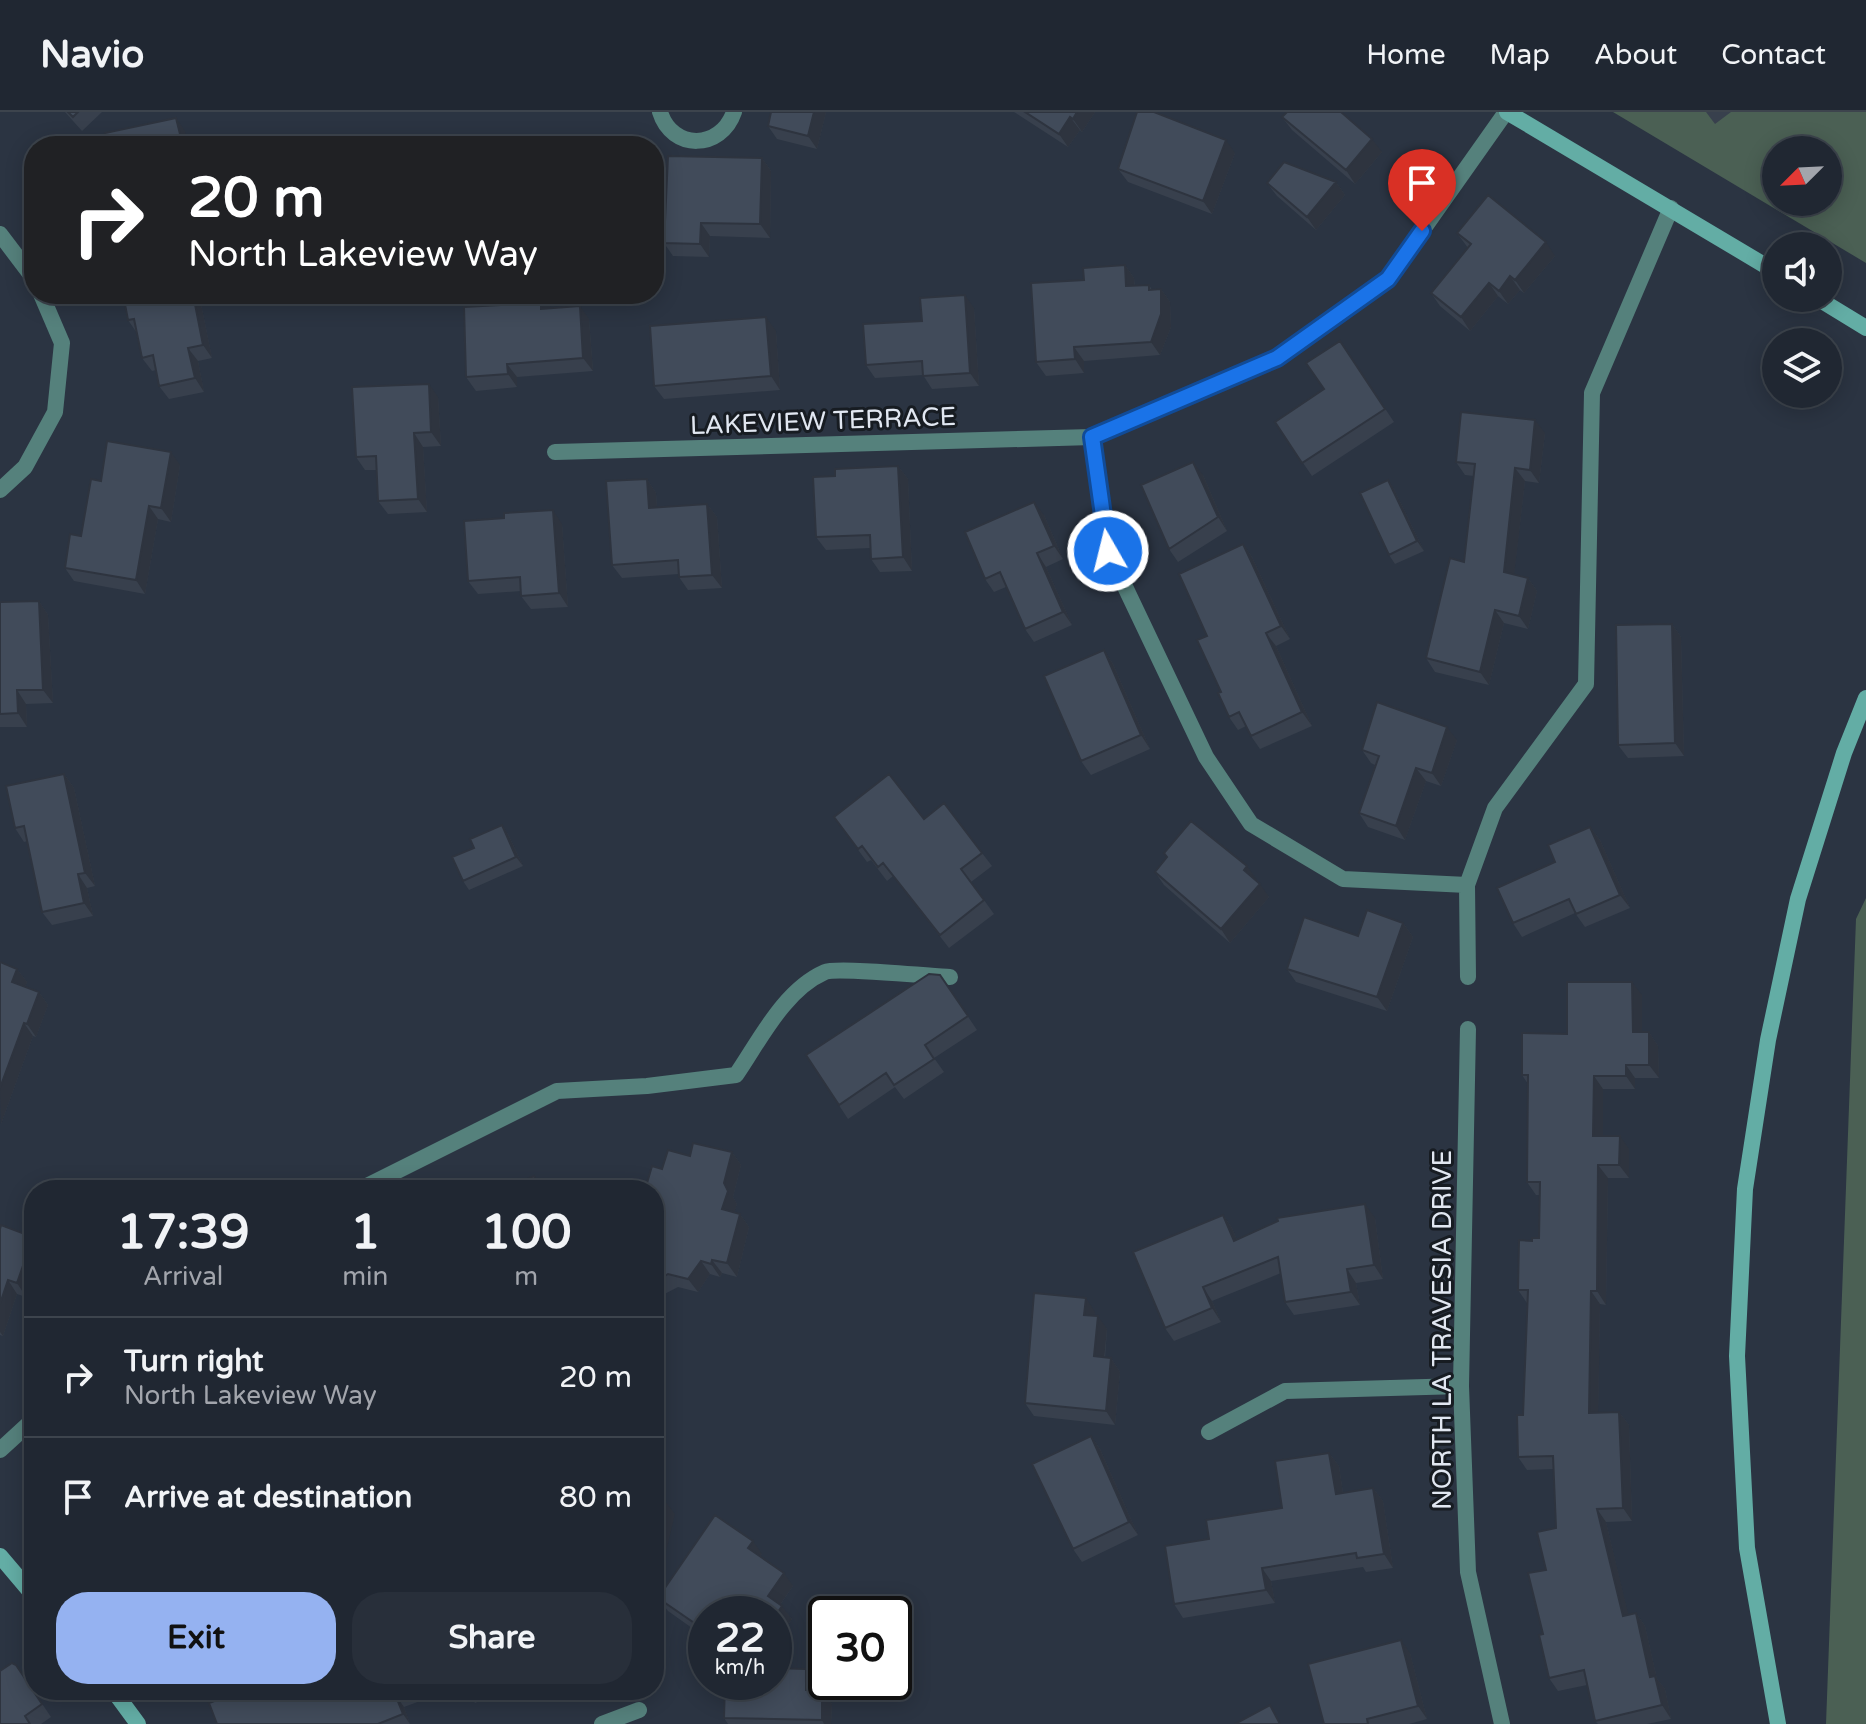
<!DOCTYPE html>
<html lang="en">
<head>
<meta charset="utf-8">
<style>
	body { margin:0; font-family:"Varela Round",sans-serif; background:#282f3a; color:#f1f3f6; height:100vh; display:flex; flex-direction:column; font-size:30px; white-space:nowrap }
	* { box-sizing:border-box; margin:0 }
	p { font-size:26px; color:#a2a5ac }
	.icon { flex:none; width:44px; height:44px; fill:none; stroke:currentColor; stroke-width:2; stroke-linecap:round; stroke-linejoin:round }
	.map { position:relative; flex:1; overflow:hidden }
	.details { position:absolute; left:24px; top:1068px; width:640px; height:520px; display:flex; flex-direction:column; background:#202732; border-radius:32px; box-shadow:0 4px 20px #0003,0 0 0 2px #3d444d }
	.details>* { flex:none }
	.banner { position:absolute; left:24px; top:24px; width:640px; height:168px; border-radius:32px; box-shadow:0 4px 20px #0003,0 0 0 2px #3d444d; background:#202124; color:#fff; overflow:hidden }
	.needle { width:52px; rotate:246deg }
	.fabs { position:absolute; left:1762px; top:24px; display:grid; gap:16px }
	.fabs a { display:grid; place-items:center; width:80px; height:80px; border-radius:50%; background:#202732; box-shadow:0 4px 20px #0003,0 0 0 2px #3d444d; font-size:40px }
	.speed { position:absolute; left:688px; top:1484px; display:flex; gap:16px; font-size:40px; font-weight:700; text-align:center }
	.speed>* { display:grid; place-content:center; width:104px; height:104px; border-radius:50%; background:#202732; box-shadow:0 4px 20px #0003,0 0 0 2px #3d444d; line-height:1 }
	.speed small { font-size:20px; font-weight:400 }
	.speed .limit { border:4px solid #111; border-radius:12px; background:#fff; color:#111 }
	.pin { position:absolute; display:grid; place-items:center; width:68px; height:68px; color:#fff; margin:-82px -34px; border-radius:50% 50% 50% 0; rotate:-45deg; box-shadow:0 0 8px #0007 }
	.pin .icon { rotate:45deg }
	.me { position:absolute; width:88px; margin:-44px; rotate:352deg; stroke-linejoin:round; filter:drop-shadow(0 0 6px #0008) }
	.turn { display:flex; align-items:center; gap:28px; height:168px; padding:0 32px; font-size:36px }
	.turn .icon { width:104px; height:104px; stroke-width:2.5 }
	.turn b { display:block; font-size:56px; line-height:68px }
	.eta { display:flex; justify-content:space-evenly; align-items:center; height:136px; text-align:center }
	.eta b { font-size:48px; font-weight:700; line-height:56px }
	.button { display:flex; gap:16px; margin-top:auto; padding:16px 32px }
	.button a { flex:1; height:92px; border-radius:32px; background:#95b2f1; color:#111; font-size:32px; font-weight:700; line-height:92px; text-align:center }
	.button a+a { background:#282f3a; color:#f1f3f6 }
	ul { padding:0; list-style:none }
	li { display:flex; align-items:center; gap:24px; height:120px; padding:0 32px; border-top:2px solid #3d444d }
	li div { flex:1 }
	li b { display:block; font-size:30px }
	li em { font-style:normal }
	header { display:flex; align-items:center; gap:48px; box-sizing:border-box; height:112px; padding:0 40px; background:#202732; border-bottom:2px solid #3d444d }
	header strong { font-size:38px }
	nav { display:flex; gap:44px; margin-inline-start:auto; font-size:28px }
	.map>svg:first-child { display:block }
	.green { fill:#4b6054; fill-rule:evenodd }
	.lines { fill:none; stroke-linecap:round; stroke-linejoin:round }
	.street { stroke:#55817c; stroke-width:16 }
	.secondary { stroke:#63ada5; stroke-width:16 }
	.wall { fill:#38404d }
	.shaded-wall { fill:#2e343f }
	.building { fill:#414b5a; stroke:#2e343f; stroke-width:2 }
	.route-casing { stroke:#114b97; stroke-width:20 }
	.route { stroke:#1a73e8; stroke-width:14 }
	.labels { text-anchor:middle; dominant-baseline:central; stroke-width:6; stroke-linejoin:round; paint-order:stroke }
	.street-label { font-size:26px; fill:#e1e7f1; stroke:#171c22 }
</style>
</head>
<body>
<header>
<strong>Navio</strong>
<nav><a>Home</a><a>Map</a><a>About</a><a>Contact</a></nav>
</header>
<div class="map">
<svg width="1866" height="1612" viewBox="0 0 1866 1612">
	<rect width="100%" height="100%" fill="#2b3442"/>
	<!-- green -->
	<path class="green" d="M1613 0H1866V151ZM1776 38H1828V90H1776Z
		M1866 786V1612H1826L1856 807Z"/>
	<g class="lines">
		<!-- street -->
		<path class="street" d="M660 0C672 39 721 38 734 0
			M0 122 34 167
			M1092 325 1108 439 1206 645 1251 712 1343 767 1467 773
			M555 340 1092 325 1277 246 1388 167 1506 0
			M0 378 25 355 55 300 62 231 41 182
			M1468 865 1467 773 1495 696 1586 572 1592 281 1671 96
			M1468 917 1461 1274 1468 1460 1502 1612
			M359 1078 557 979 647 974 736 963C760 928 784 878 825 860 836 855 930 864 950 865
			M1209 1320 1285 1279 1461 1274
			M0 1338 34 1307
			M602 1612 639 1598"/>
		<!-- secondary -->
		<path class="secondary" d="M1507 0 1776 160
			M1817 186 1866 216
			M0 1444 34 1484
			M113 1578 138 1612
			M1778 1612 1747 1436 1737 1244 1745 1077 1768 928 1798 787 1844 641 1866 586"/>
	</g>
	<!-- wall -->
	<path class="wall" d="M65 0H102L82 19Z
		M771 0H826L817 37 777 27 768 14Z
		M1014 0H1095L1082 20 1080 18 1068 35Z
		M1706 0H1731L1715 12Z
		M1282 5 1382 40 1355 72 1292 18Z
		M1235 41 1212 102 1128 70 1118 57Z
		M762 46 771 59 770 126 710 124 709 145 673 144 664 131Z
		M1336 70 1345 83 1316 118 1277 84 1267 71Z
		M1457 121 1555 144 1524 181 1520 178 1508 192 1498 184 1470 219 1440 194 1431 181 1468 136Z
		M1125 153 1134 166 1135 174 1149 173 1152 178 1161 177 1170 190 1171 215 1160 243 1084 249V261L1046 264 1036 250 1084 168Z
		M199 182 212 246 198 249 204 280 169 287 159 274 156 258 152 259 142 246 137 221 128 208Z
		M516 182H546L550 188V196L589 207 593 259 517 265V275L476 279 466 265 517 192Z
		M974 196 979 274 932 277 923 263 875 266 866 253 922 209Z
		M776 219 780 278 664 287 654 274Z
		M1340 229 1394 310 1312 364 1275 310 1324 277Z
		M438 285 441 334 423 335 427 400 388 402 378 389 377 358H365L356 345Z
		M1545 321 1539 371 1525 369 1514 462 1528 466 1537 479 1528 517 1504 511 1489 573 1435 560 1426 546 1464 450 1474 364 1465 363 1456 350Z
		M180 353 171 410 158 407 145 482 74 469 65 456 81 424 101 369Z
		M898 354 908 367 912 459 880 460 871 447 870 436 826 438 816 425 835 364Z
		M1203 363 1227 419 1178 450 1169 437Z
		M647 367 656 381 657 396 707 392 717 405 722 476 688 478 679 465V462L622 466 612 453Z
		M1388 368 1394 377 1424 439 1395 452 1389 443Z
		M1044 403 1063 447 1046 455 1072 513 1034 530 1025 517 1006 475 994 480 985 467Z
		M562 412 568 495 531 497 521 484V479L478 482 468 469Z
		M1243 432 1252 445 1290 527 1276 534 1312 614 1260 637 1251 624 1246 614 1238 618 1229 605 1207 524Z
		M39 489 48 503 53 591 26 592 27 615H0V490Z
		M1672 512 1681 525 1684 644 1628 646 1618 633Z
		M1104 538 1113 552 1150 637 1091 663 1081 649Z
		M1457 628 1441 674 1426 669 1405 728 1368 715 1359 701 1375 653 1371 651 1362 638Z
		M64 662 74 676 95 774 87 776 93 804 52 813 42 800 27 729 24 730 15 716Z
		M834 705 924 707 982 741 992 754 971 770 994 802 949 836 893 764 887 769 871 748 867 750Z
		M502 713 508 722 523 754 469 778 463 769 474 736Z
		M1590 715 1600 728 1630 796 1585 815 1575 801 1522 825 1513 811 1555 750Z
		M1164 741 1257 768 1256 769 1269 785 1230 831 1164 773 1155 760 1167 746Z
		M1403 811 1413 825 1387 899 1296 870 1287 857 1358 824Z
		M0 850 17 857 27 870 25 875 39 880 48 893 36 925 33 924 1 1012Z
		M940 863 977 918 934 946 944 960 904 987 895 975 848 1007 806 943Z
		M1642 883V920H1649L1658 934 1659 966H1635V977H1603V1024L1629 1037V1066H1608L1606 1193 1600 1192 1598 1301 1619 1300 1629 1313 1632 1409 1606 1410 1628 1503 1636 1501 1645 1514 1657 1567 1665 1577 1671 1607 1647 1612H1598L1595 1609 1587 1573 1558 1579 1549 1566 1543 1522 1546 1458 1556 1416 1554 1357 1527 1358 1518 1345 1523 1303 1527 1191 1518 1178 1532 1129 1539 1126 1540 1083H1536L1527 1070 1528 972 1522 963 1567 922Z
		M732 1040 741 1053 733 1085 737 1092 734 1100 740 1102 749 1115 737 1165 722 1161 720 1165 710 1162 698 1180 678 1175 655 1187 654 1186V1078L662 1057 690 1044Z
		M1223 1103 1232 1116 1237 1128 1375 1106 1383 1167 1356 1171 1360 1193 1294 1203 1285 1190 1281 1161 1212 1189 1221 1210 1174 1229 1165 1216Z
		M0 1117 26 1185 17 1182 3 1224 0 1223Z
		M1095 1200 1094 1204 1107 1217 1105 1246H1111L1120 1260 1115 1313 1034 1304 1025 1291Z
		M1091 1324 1100 1337 1138 1423 1082 1450 1073 1437Z
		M1329 1341 1339 1354 1343 1381 1373 1376 1383 1389 1393 1456 1366 1460 1363 1455 1271 1469 1275 1491 1183 1506 1174 1492 1209 1427 1282 1396Z
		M762 1442 760 1445 793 1474 780 1493 792 1507 774 1533V1502H706V1526L668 1499 658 1486Z
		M1410 1541 1427 1607 1409 1612H1324Z
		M16 1553 51 1605 41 1612H0Z
		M816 1570V1578H822L832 1592 831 1612H728L724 1606Z
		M244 1578H450L404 1595 410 1612H217Z
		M466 1578H508L475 1591Z"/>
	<!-- shaded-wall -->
	<path class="shaded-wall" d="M814 0H826L817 37 808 24Z
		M1077 0H1095L1082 20 1073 7Z
		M1070 5 1080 18 1068 35 1059 22Z
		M176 6 185 19 189 34H183Z
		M1372 27 1382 40 1355 72 1346 58Z
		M1226 28 1235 41 1212 102 1203 89Z
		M762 46 771 59 770 126 760 112Z
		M1336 70 1345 83 1316 118 1307 105Z
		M701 111 710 124 709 145 700 132Z
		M1546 130 1555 144 1524 181 1515 168Z
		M1125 153 1134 166 1136 188 1126 174Z
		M1510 164 1520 178 1508 192 1499 179Z
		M1489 171 1498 184 1470 219 1461 205Z
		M1161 177 1170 190 1171 215 1160 243 1151 230Z
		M193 182H199L212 246 203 233Z
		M541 182H546L550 188 551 210 541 197Z
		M965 183 974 196 979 274 970 261Z
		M580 194 589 207 593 259 583 246Z
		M766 205 776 219 780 278 771 264Z
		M1074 235 1084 249V261L1075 247Z
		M188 236 198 249 204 280 195 266Z
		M507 252 517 265V275L508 262Z
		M429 272 438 285 441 334 431 320Z
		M1535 308 1545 321 1539 371 1530 358Z
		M414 321 423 335 427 400 418 387Z
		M171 340 180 353 171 410 161 396Z
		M1193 350 1203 363 1227 419 1218 405Z
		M898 354 908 367 912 459 903 445Z
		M1515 356 1525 369 1513 473 1504 460Z
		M647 367 656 381 658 410 649 396Z
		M1388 368 1394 377 1424 439 1417 429Z
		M1034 390 1044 403 1063 447 1054 434Z
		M707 392 717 405 722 476 712 463Z
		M149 394 158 407 145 482 136 468Z
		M553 398 562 412 568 495 559 481Z
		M1243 432 1252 445 1290 527 1281 514Z
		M1037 441 1046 455 1072 513 1063 500Z
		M1528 466 1537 479 1528 517 1519 504Z
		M39 489 48 503 53 591 43 578Z
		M1495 498 1504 511 1489 573 1480 560Z
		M1672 512 1681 525 1684 644 1675 631Z
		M1266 521 1276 534 1312 614 1302 600Z
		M1104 538 1113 552 1150 637 1141 623Z
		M17 578 26 592 27 615 18 601Z
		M1447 615 1457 628 1441 674 1432 661Z
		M1416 656 1426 669 1405 728 1396 714Z
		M64 662 74 676 95 774 85 761Z
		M502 713 508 722 523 754 516 745Z
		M1590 715 1600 728 1630 796 1620 783Z
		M1247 754 1257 768 1254 772 1244 758Z
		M78 762 87 776 93 804 84 791Z
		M1260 772 1269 785 1230 831 1221 817Z
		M1403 811 1413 825 1387 899 1377 885Z
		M17 857 27 870 22 883 12 870Z
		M1632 870 1642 883V934L1633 920Z
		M39 880 48 893 36 925 27 912Z
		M24 911 33 924 1 1012 0 976Z
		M1649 920 1658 934 1659 966 1649 953Z
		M1626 953 1635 966V977L1626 964Z
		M1594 964 1603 977V1037L1593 1024Z
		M1620 1024 1629 1037V1066L1619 1053Z
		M732 1040 741 1053 733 1085 737 1092 731 1110 722 1097 724 1071Z
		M1598 1053 1608 1066 1606 1193 1597 1179Z
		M1365 1092 1375 1106 1383 1167 1374 1153Z
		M740 1102 749 1115 737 1165 727 1151Z
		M1223 1103 1232 1116 1243 1142 1234 1129Z
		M33 1125 34 1162 26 1185 17 1171Z
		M712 1148 722 1161 720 1165 711 1152Z
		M701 1149 710 1162 698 1180 688 1167Z
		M1347 1157 1356 1171 1360 1193 1351 1180Z
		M8 1168 17 1182 3 1224 0 1220V1192Z
		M1203 1175 1212 1189 1221 1210 1212 1196Z
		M1591 1179 1600 1192 1598 1314 1589 1301Z
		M1086 1186 1095 1200 1093 1216 1084 1203Z
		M1098 1204 1107 1217 1103 1258 1094 1244Z
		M1111 1246 1120 1260 1115 1313 1106 1299Z
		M1619 1300 1629 1313 1632 1409 1623 1396Z
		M1091 1324 1100 1337 1138 1423 1129 1410Z
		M1329 1341 1339 1354 1345 1395 1336 1382Z
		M1373 1376 1383 1389 1393 1456 1384 1442Z
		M665 1389 675 1402 654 1490V1437Z
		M1597 1397 1606 1410 1632 1518 1623 1504Z
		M753 1429 762 1442 757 1449 748 1436Z
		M1262 1456 1271 1469 1275 1491 1266 1478Z
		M784 1461 793 1474 777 1497 768 1484Z
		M782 1494 792 1507 774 1533V1506Z
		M1636 1501 1645 1514 1657 1567 1665 1577 1671 1607 1662 1593 1650 1565Z
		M1401 1528 1410 1541 1427 1607 1418 1594Z
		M806 1557 816 1570 815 1591 806 1578Z
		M822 1578 832 1592 831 1612H824L822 1608Z
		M395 1582 404 1595 410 1612 403 1602Z"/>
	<!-- building -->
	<path class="building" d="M68 0H78L73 5Z
		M771 0H814L808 24 768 14Z
		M1025 0H1077L1073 7 1070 5 1059 22Z
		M1137 0H1154L1226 28 1203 89 1118 57Z
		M1287 0H1341L1372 27 1346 58 1282 5Z
		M176 6 183 34H108L105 21Z
		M668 44 762 46 760 112 701 111 700 132 664 131Z
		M1284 50 1336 70 1307 105 1267 71Z
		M1488 83 1546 130 1515 168 1510 164 1499 179 1489 171 1461 205 1431 181 1471 132 1457 121Z
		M1125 153 1126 174 1149 173V178L1161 177V202L1151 230 1074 235 1075 247 1036 250 1031 171 1084 168 1083 156Z
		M123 182H193L203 233 188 236 195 266 159 274 153 243 142 246 134 207 128 208Z
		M516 182H541V197L580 194 583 246 507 252 508 262 466 265 464 195 517 192Z
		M965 183 970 261 923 264 922 249 866 253 863 212 922 209 920 186Z
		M766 205 771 264 654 274 650 214Z
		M1340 229 1385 297 1302 351 1275 310 1324 277 1306 251Z
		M429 272 431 320 414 321 418 387 378 389 376 344 356 345 352 275Z
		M1461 300 1535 308 1530 358 1515 356 1504 460 1528 466 1519 504 1495 498 1480 560 1426 546 1450 446 1464 450 1475 352 1456 350Z
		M107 329 171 340 161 396 149 394 136 468 65 456 70 422 81 424 91 367 101 369Z
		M1193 350 1218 405 1169 437 1141 373Z
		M898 354 903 445 871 447 870 423 816 425 813 365 835 364V357Z
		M647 367 649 396 707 392 712 463 679 465 678 448 612 453 606 369Z
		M1388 368 1417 429 1389 443 1360 381Z
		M1034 390 1054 434 1037 441 1063 500 1025 517 1000 460 985 467 965 420Z
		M553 398 559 481 521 484 520 465 468 469 464 409 504 406V401Z
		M1243 432 1281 514 1266 521 1302 600 1251 624 1239 600 1229 605 1218 581 1221 580 1197 528 1207 524 1179 462Z
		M39 489 43 578H17L18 601 0 602V490Z
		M1672 512 1675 631 1618 633 1616 513Z
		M1104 538 1141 623 1081 649 1044 564Z
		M1377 590 1447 615 1432 661 1416 656 1396 714 1359 701 1379 644 1362 638Z
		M64 662 85 761 78 762 84 791 42 800 24 714 15 716 6 674Z
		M889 662 924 707 944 691 982 741 961 757 984 788 940 823 883 751 878 755 862 734 858 737 834 705Z
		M1191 709 1247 754 1244 758 1260 772 1221 817 1155 760 1167 745 1164 741Z
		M502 713 516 745 463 769 452 745 474 736 470 727Z
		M1590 715 1620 783 1576 802 1569 787 1513 811 1497 776 1555 750 1548 733Z
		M1367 798 1403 811 1377 885 1287 857 1304 805 1358 824Z
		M0 850 17 857 12 870 39 880 27 912 24 911 0 976Z
		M929 862 940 863 968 904 925 933 934 947 894 973 886 961 839 993 806 943Z
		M1567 870H1632L1633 920H1649V953H1626V964H1594L1593 1024H1620L1619 1053H1598L1597 1179H1591L1589 1301 1619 1300 1623 1396 1597 1397 1623 1504 1636 1501 1650 1565 1655 1564 1662 1593 1595 1609 1584 1558 1549 1566 1539 1523 1543 1522 1528 1461 1546 1458 1537 1420 1556 1416 1553 1344 1518 1345 1517 1303H1523L1528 1178H1518L1519 1128 1532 1129V1126H1539L1540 1070H1527L1528 963H1522V921L1567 922Z
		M693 1031 732 1040 724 1071 728 1079 722 1097 740 1102 727 1151 712 1148 711 1152 701 1149 688 1167 668 1162 654 1170V1078H645L652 1054 662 1057 668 1038 690 1044Z
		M534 1064 540 1078H491L508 1070 510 1075Z
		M1365 1092 1374 1153 1347 1157 1351 1180 1285 1190 1278 1145 1203 1175 1212 1196 1165 1216 1133 1140 1223 1103 1234 1129 1278 1109 1277 1106Z
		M1 1113 33 1125 17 1171 8 1168 0 1192V1117Z
		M1034 1181 1086 1186 1084 1203 1098 1204 1094 1244 1111 1246 1106 1299 1025 1291Z
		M1091 1324 1129 1410 1073 1437 1032 1352Z
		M1329 1341 1336 1382 1373 1376 1384 1442 1357 1446 1356 1441 1262 1456 1266 1478 1174 1492 1165 1434 1209 1427 1206 1408 1282 1396 1275 1349Z
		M654 1386 665 1389 654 1437Z
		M715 1403 753 1429 748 1436 784 1461 768 1484 782 1494 774 1506V1502H706V1519L658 1486Z
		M1401 1528 1418 1594 1367 1607 1368 1612H1324L1308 1552Z
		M12 1551 16 1553 42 1592 25 1604 30 1612H0V1559Z
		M774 1556 806 1557V1578H822V1608L724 1606 725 1570H774Z
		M244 1578H406L395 1582 403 1602 378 1612H217L209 1591Z
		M1270 1593 1280 1612H1235Z"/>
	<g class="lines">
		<!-- route casing -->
		<g class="route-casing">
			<path id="route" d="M1108 439 1092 325 1277 246 1388 167 1422 119"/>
		</g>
		<!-- route -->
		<use href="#route" class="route"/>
	</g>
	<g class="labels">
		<!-- street labels -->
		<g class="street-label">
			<text transform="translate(823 309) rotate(-2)">LAKEVIEW TERRACE</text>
			<text transform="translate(1442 1218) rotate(-90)">NORTH LA TRAVESIA DRIVE</text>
		</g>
	</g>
</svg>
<div class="fabs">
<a><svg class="needle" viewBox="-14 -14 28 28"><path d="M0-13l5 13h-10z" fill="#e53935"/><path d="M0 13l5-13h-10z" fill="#a2a5ac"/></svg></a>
<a><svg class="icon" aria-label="sound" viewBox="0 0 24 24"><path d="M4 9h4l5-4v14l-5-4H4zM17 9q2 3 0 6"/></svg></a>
<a><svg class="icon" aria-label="layers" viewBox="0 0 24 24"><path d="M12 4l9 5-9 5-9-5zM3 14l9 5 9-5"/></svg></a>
</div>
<div class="speed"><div>22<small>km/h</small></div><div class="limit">30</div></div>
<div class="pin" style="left:1422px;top:119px;background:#d93025"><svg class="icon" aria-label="arrive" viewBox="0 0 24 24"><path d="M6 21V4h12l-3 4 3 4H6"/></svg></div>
<svg class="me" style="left:1108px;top:439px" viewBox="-20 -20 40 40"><circle r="17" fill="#1a73e8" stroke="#fff" stroke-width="3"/><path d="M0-11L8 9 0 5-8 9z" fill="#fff"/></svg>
<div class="banner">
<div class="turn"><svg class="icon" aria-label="right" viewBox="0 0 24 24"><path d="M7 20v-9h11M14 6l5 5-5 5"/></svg><div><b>20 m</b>North Lakeview Way</div></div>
</div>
<section class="details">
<div class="eta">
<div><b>17:39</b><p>Arrival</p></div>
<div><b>1</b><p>min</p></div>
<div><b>100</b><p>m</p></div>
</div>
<ul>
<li><svg class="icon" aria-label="right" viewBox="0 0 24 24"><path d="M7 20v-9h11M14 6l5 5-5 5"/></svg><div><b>Turn right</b><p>North Lakeview Way</p></div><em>20 m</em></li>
<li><svg class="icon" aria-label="arrive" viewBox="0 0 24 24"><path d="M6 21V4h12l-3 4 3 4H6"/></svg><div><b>Arrive at destination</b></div><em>80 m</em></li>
</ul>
<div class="button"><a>Exit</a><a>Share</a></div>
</section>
</div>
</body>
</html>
